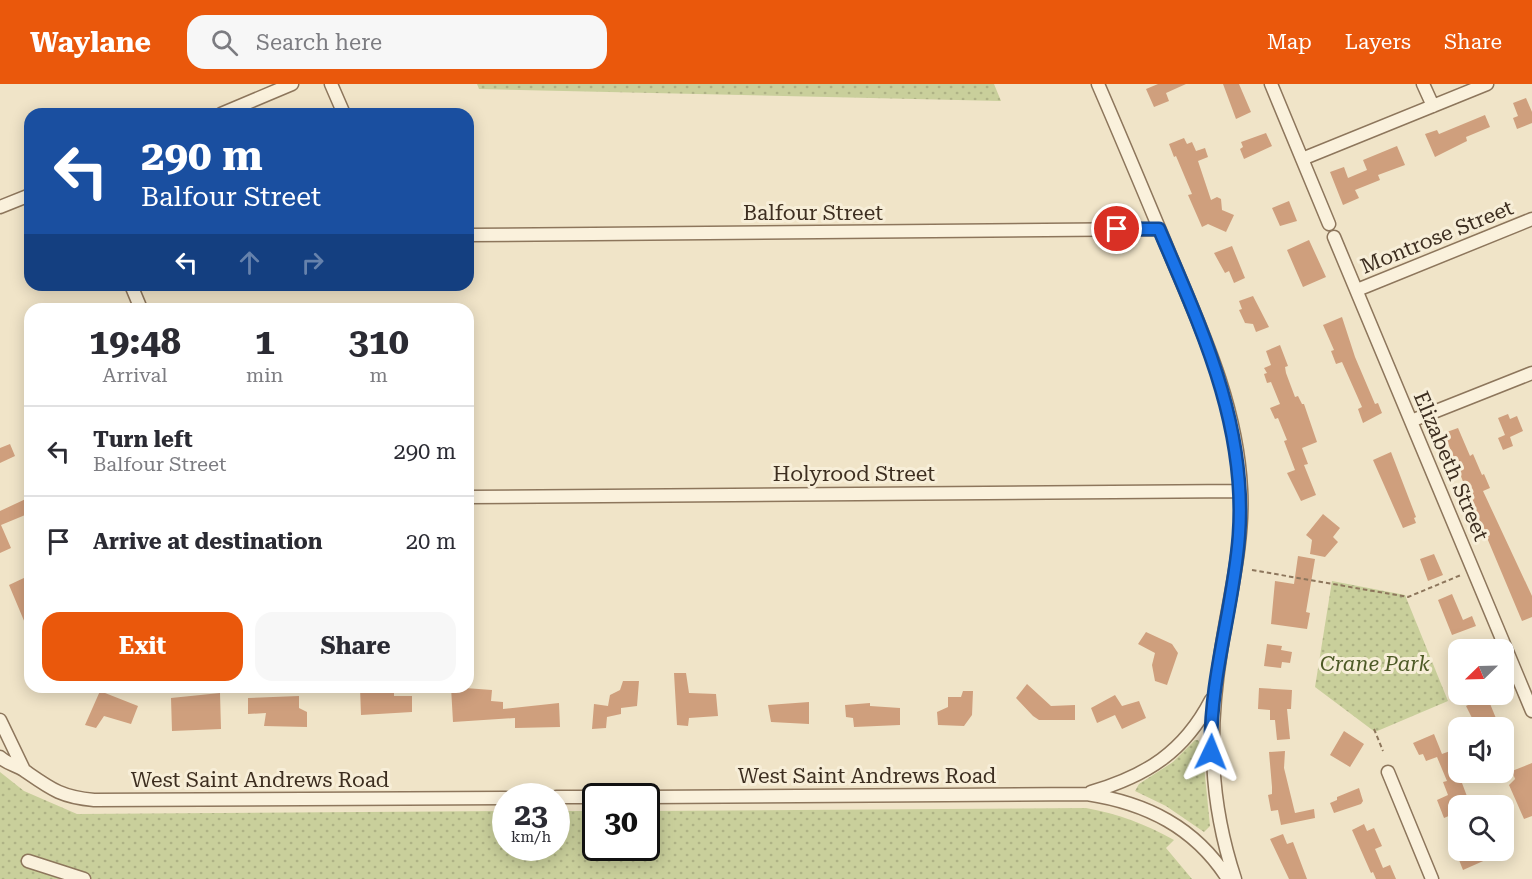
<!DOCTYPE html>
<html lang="en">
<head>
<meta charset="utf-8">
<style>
	body { margin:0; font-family:"Roboto Serif",serif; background:#f7f7f7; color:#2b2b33; height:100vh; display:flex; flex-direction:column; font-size:22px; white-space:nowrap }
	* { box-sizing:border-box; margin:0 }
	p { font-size:20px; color:#7c7c81 }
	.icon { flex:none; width:33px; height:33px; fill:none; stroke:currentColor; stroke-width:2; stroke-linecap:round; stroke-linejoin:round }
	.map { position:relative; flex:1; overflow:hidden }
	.drawer { position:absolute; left:24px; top:219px; width:450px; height:390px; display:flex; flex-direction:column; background:#fff; border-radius:18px; box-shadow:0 3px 15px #0003 }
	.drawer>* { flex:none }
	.guide { position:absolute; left:24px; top:24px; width:450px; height:183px; border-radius:18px; box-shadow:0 3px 15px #0003; background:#1a4fa0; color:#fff; overflow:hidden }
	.needle { width:39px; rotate:247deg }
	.tools { position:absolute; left:1448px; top:555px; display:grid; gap:12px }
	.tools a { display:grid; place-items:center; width:66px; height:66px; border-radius:12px; background:#fff; box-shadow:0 3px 15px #0003; font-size:30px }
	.speed { position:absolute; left:492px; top:699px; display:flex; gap:12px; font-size:30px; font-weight:700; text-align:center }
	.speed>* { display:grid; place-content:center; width:78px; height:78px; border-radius:50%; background:#fff; box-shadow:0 3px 15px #0003; line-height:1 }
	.speed small { font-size:15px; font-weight:400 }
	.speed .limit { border:3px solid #111; border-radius:9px; background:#fff; color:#111 }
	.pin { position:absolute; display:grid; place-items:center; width:51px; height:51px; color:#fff; margin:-26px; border:3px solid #fff; border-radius:50%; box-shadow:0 2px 6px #0007 }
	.me { position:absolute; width:66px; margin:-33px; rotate:2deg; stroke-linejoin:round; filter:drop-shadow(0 0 4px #0008) }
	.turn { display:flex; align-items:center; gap:21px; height:126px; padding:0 18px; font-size:27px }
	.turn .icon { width:78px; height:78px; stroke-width:2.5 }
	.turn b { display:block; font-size:42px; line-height:51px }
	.lanes { display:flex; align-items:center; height:57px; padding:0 18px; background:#0003; justify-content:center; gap:30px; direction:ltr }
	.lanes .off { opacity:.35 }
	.eta { display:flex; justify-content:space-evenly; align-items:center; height:102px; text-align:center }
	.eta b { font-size:36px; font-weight:700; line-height:42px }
	.primary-button { display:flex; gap:12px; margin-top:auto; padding:12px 18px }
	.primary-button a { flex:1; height:69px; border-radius:18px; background:#ea580c; color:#fff; font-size:24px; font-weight:700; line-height:69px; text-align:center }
	.primary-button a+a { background:#f7f7f7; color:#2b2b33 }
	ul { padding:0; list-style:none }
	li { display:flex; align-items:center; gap:18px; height:90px; padding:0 18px; border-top:2px solid #e1e1e2 }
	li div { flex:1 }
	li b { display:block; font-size:22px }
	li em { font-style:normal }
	header { display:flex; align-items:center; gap:36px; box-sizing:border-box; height:84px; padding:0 30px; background:#ea580c; color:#fff }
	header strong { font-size:28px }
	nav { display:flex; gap:33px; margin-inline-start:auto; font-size:21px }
	.search { width:420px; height:54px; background:#f7f7f7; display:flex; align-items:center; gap:15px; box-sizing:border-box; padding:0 21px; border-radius:18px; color:#7c7c81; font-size:22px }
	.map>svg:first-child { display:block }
	.grass { fill:url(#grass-dots) }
	.building { fill:#cf9f7d }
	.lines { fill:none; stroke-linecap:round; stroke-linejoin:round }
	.minor-casing { stroke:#8d765c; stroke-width:15 }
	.path { stroke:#8d765c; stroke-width:2; stroke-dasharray:4.5 3; stroke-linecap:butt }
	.minor { stroke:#faf1dc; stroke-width:12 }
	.route-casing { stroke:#114b97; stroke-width:15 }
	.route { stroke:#1a73e8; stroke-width:10 }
	.labels { text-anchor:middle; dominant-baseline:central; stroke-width:6; stroke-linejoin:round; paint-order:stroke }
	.street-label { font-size:21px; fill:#3d2e20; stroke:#f7eed8 }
	.park-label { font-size:21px; font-style:italic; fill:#4d5a26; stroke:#f7eed8 }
</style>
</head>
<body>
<header>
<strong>Waylane</strong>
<div class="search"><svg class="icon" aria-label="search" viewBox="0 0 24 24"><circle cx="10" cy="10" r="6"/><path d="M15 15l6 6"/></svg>Search here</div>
<nav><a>Map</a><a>Layers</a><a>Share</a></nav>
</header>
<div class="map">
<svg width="1532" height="795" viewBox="0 0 1532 795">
	<defs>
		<pattern id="grass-dots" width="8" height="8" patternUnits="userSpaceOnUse" patternTransform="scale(1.5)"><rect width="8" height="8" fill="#c9cf9b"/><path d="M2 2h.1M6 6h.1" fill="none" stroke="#aeb285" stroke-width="1.8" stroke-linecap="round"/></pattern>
	</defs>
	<rect width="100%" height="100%" fill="#f0e4c8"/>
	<!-- grass -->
	<path class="grass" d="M477 0H994L1001 17 479 5Z
		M1332 497 1405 511 1448 617 1375 648 1315 603Z
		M1195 656H1198L1202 662 1210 742 1204 748 1166 722 1135 707 1139 700 1173 678Z
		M0 688 24 707 77 730 505 727 506 764H556L557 727H595L596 764H646L647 727 1086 724C1119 730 1145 740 1174 756L1166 764 1192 795H0Z"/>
	<!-- building -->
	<path class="building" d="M1158 0H1186L1166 9 1169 17 1154 23 1146 5Z
		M1223 0H1239L1251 28 1236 35Z
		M1526 14 1532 28V39L1517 45 1513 34 1518 32 1513 19Z
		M1485 31 1490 43 1466 53 1467 57 1435 73 1425 50 1437 46 1439 50Z
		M1266 49 1272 62 1244 75 1240 65 1243 63 1241 58Z
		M1184 54 1187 60 1192 58 1196 67 1205 64 1208 73 1198 77 1211 116 1217 113 1221 115 1222 126 1234 131 1226 148 1208 140 1202 143 1188 111 1192 110 1176 72 1174 73 1169 60Z
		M1397 62 1405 81 1378 91 1380 96 1355 106 1359 114 1343 121 1330 88 1344 83 1348 94 1367 86 1363 76Z
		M1289 117 1297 137 1280 142 1272 124Z
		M1309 156 1326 193 1303 203 1287 166Z
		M1232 162 1245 194 1234 199 1229 187 1225 189 1214 169Z
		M1253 212 1269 243 1256 248 1253 240 1245 239 1239 226 1242 225 1239 217Z
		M1342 233 1355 273 1375 320 1378 319 1382 329 1363 339 1358 325 1362 323 1342 278 1336 280 1331 267 1334 266 1323 241Z
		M1280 261 1288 282 1285 283 1286 289 1295 313 1298 312 1302 320H1304L1317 358 1302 364 1308 380 1304 381 1316 411 1301 417 1287 389 1295 386 1284 357 1287 356 1278 334 1275 335 1270 324 1280 320 1271 298 1267 299 1264 290 1267 289 1264 284 1271 281 1266 267Z
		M1508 330 1510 335 1517 332 1523 347 1510 353 1513 362 1503 366 1498 354 1505 351 1498 334Z
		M1458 344 1470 372 1473 370 1482 391 1484 390 1490 404 1483 407 1532 512V533L1522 537 1469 411 1465 413 1461 402 1464 400 1444 349Z
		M10 360 15 372 0 379V364Z
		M1391 368 1416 433 1414 434 1416 439 1403 444 1373 376Z
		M30 413V429L1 441 11 464 0 469V427Z
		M1323 430 1340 444 1333 453 1338 458 1325 473 1310 470 1312 456 1306 451Z
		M1434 470 1443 491 1428 497 1420 475Z
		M1298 472 1315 475 1306 528 1310 529 1307 545 1271 540 1275 497 1294 500Z
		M26 493 30 501V551L9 501Z
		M1452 510 1463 536 1472 532 1476 542 1452 551 1438 516Z
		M1146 548 1172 560 1178 569 1167 601 1155 597 1152 581 1155 569 1138 560Z
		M1267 560 1282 562 1281 566 1292 568 1290 579 1282 578 1281 584 1264 582Z
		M674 589H686L689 609 716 610 718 632 689 634 688 642 677 641Z
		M623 597H639L637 622 621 624V630L607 633 606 644 592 645 594 620 608 622 610 611 620 606Z
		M1027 600 1051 622 1075 621V636H1039L1033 632 1016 614Z
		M360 603H394V612H412V628L361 631Z
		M451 603 492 606 491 617 503 618V625L559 619 560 643 515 644V634L453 638Z
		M1259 604 1292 606 1291 625H1287L1290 655 1277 656 1275 636H1270V626L1258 625Z
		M100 607 138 622 131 640 104 632 96 644 85 641Z
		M963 607H973L972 631 964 642 938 641 937 628 948 623V613H961Z
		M220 609 221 645 172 647 171 614Z
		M1470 610H1486L1500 644H1477L1466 622 1474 618Z
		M1115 611 1122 622 1139 617 1146 634 1122 645 1115 631 1097 639 1091 624Z
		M299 612V624L307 628V643L264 642 266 629 248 630V614Z
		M809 618V640L771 638 768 621Z
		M870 619V622L900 624V641L854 643 853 634 846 633 845 621Z
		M1344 647 1364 660 1350 683 1330 671Z
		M1434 650 1442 670 1450 667 1468 715 1458 719V728L1444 734 1437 716 1448 711 1443 698 1447 697 1437 673 1426 677 1423 670 1419 671 1413 659Z
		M1285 667 1284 684 1295 729 1314 725 1315 734 1281 741 1278 726 1271 727 1268 711 1272 710V703L1269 668Z
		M1532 679V732L1524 735 1509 701 1515 695 1512 687Z
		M1359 704 1363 717 1361 720 1334 729 1330 719 1337 716V713Z
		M1364 740 1367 747 1374 744 1382 762 1375 765 1383 784 1390 781 1396 795H1376L1373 788 1371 789 1352 746Z
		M1283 750 1287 760 1293 758 1307 795H1289L1270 755Z
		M1455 766H1487L1490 774 1463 786Z"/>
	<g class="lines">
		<!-- minor casing -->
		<g class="minor-casing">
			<path id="minor" d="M331 0 344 30
				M1098 0C1124 60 1149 120 1174 180 1205 253 1237 324 1241 405 1244 459 1229 514 1221 567 1208 648 1209 716 1235 795
				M1271 0 1329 140
				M1423 0 1433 22
				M221 30 292 0
				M1302 75 1487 0
				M0 123 30 111
				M468 151 1159 145
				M1334 153 1532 627
				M131 201 141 225
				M1357 206 1532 135
				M1411 337 1532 289
				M468 413 1241 407
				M0 636 24 686
				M0 673C7 680 17 681 25 687 51 705 61 713 94 716L506 714
				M1388 688 1432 795
				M1091 708C1146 692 1184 668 1211 616
				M556 713H596
				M646 713 1087 710C1146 719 1195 743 1228 795
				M28 777 84 795"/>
		</g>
		<!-- path -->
		<path class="path" d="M1252 486 1408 513 1461 491
			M1374 645 1383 667"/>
		<!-- minor -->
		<use href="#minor" class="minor"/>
	</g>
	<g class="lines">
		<!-- route casing -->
		<g class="route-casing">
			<path id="route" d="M1117 145H1159C1201 244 1247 340 1239 451 1234 523 1209 594 1211 668"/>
		</g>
		<!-- route -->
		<use href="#route" class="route"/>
	</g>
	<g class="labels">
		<!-- street labels -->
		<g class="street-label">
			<text x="813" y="129">Balfour Street</text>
			<text transform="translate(1437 153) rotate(-22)">Montrose Street</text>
			<text transform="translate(1451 382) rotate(67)">Elizabeth Street</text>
			<text x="854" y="390">Holyrood Street</text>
			<text x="867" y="692">West Saint Andrews Road</text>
			<text x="260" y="696">West Saint Andrews Road</text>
		</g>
		<!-- park labels -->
		<g class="park-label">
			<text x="1375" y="580">Crane Park</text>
		</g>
	</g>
</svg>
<div class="tools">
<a><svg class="needle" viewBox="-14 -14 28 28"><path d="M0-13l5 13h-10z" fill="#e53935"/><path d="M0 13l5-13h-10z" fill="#7c7c81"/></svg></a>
<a><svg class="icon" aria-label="sound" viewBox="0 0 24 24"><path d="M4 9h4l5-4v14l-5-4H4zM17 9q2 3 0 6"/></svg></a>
<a><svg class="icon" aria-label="search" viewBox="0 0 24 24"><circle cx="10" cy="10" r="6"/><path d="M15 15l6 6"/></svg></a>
</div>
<div class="speed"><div>23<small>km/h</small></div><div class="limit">30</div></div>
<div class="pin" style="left:1117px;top:145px;background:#d93025"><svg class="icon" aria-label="arrive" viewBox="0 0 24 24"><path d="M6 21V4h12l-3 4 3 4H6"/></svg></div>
<svg class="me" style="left:1211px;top:668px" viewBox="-20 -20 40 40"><path d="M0-17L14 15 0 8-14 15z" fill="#1a73e8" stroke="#fff" stroke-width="4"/></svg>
<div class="guide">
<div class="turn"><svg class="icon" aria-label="left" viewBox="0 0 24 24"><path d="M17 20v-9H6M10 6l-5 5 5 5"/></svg><div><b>290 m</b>Balfour Street</div></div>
<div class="lanes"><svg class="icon" aria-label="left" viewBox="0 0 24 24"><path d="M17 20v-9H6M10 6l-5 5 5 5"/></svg><svg class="icon off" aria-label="ahead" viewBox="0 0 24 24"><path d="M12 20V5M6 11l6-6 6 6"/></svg><svg class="icon off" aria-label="right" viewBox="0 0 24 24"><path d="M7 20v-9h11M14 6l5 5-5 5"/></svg></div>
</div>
<section class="drawer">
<div class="eta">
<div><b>19:48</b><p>Arrival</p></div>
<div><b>1</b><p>min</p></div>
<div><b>310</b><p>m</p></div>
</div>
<ul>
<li><svg class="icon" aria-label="left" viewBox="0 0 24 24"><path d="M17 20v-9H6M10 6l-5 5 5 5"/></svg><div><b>Turn left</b><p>Balfour Street</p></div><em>290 m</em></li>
<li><svg class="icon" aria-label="arrive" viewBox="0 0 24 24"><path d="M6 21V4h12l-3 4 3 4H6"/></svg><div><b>Arrive at destination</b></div><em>20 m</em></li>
</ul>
<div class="primary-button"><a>Exit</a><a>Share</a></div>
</section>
</div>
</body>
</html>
